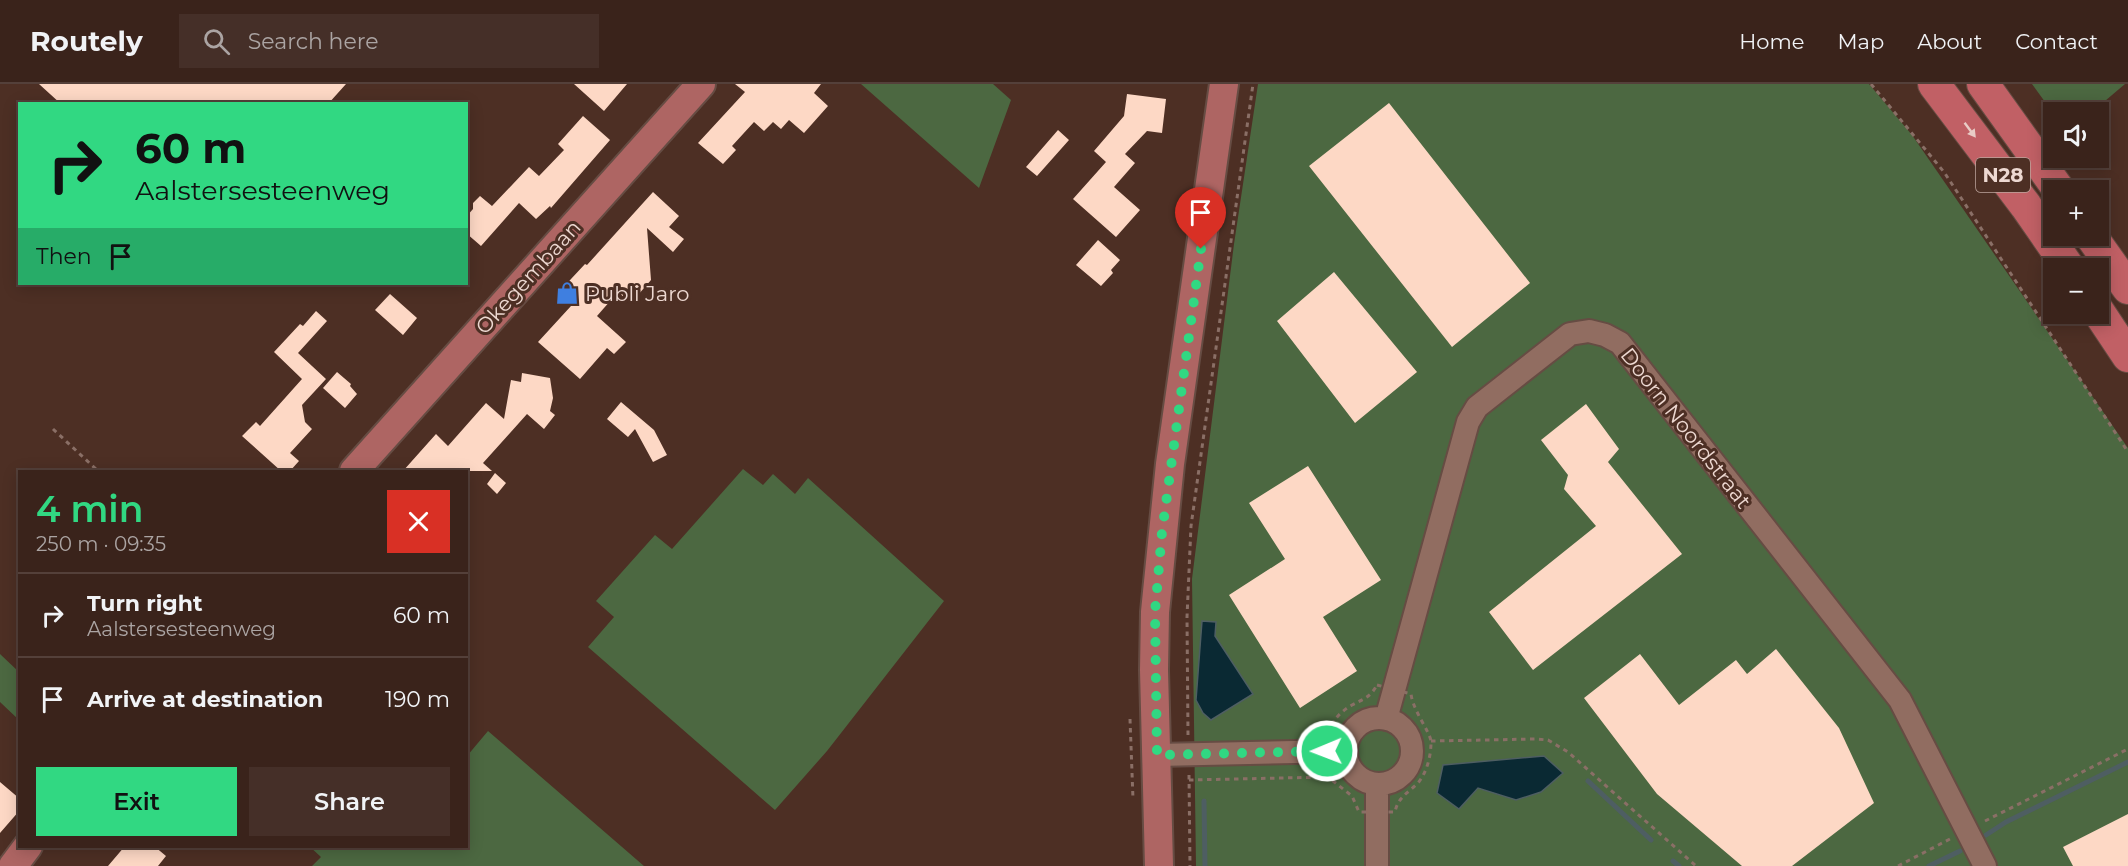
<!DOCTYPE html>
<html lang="en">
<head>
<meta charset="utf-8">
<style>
	body { margin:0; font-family:Montserrat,sans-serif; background:#452f28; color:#f1f3f6; height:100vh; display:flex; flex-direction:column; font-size:22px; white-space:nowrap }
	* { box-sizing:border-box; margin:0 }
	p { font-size:20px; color:#aba4a3 }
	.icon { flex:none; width:33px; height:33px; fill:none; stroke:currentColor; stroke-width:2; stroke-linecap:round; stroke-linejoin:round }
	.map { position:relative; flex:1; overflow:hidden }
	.panel { position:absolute; left:18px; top:386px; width:450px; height:378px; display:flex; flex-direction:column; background:#3a231b; border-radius:0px; box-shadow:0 3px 15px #0003,0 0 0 2px #54403a }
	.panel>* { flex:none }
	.guide { position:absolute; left:18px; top:18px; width:450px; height:183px; border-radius:0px; box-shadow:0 3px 15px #0003,0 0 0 2px #54403a; background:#31d882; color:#111; overflow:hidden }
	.fabs { position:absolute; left:2043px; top:18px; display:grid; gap:12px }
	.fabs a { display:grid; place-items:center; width:66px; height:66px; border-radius:0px; background:#3a231b; box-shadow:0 3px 15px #0003,0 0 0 2px #54403a; font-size:30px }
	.pin { position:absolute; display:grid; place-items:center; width:51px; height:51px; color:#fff; margin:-62px -26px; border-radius:50% 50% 50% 0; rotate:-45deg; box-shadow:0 0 6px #0007 }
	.pin .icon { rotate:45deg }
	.me { position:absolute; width:66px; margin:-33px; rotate:269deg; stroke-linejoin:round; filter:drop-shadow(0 0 4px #0008) }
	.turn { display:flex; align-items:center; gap:21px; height:126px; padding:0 18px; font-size:27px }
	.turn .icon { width:78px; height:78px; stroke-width:2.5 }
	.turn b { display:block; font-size:42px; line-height:51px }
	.then { display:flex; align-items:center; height:57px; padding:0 18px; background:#0003; gap:12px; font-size:22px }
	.round { display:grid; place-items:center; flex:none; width:63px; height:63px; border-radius:0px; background:#452f28 }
	.summary { display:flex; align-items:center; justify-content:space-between; height:102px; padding:0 18px }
	h1 { font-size:36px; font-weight:600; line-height:45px; color:#31d882 }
	.cta { display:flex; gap:12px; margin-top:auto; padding:12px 18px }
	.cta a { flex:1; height:69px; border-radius:0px; background:#31d882; color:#111; font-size:24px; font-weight:600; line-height:69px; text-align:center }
	.cta a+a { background:#452f28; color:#f1f3f6 }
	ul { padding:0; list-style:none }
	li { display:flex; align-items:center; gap:18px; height:84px; padding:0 18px; border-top:2px solid #54403a }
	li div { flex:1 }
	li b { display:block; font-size:22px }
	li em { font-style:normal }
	header { display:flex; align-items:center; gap:36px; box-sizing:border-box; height:84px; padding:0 30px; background:#3a231b; border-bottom:2px solid #54403a }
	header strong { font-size:28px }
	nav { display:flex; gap:33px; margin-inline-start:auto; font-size:21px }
	.search { width:420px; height:54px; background:#452f28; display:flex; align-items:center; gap:15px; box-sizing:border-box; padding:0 21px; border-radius:0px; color:#aba4a3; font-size:22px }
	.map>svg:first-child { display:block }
	.green { fill:#4c6841 }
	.water { fill:#0a2933; stroke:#4e5e62; stroke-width:1.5 }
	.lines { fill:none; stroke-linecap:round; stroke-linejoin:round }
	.stream { stroke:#4e5e62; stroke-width:5 }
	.building { fill:#fdd8c5 }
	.minor-casing { stroke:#664c43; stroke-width:26 }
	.major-casing { stroke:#664c43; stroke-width:32 }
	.highway-casing { stroke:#664c43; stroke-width:34 }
	.path { stroke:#8a6f66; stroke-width:3; stroke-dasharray:4.5 4.5; stroke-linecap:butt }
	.minor { stroke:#916d61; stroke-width:22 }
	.major { stroke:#ae6563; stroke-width:28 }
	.highway { stroke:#c16065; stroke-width:32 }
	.oneway { fill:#e9ccc6 }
	.route { stroke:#31d882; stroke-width:10; stroke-dasharray:0 18 }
	.labels { text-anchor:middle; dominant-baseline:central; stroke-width:6; stroke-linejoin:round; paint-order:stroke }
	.shield { fill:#4d2f24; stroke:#bda59d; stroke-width:1.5 }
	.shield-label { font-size:20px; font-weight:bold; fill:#edd8d1 }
	.street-label { font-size:21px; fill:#edd8d1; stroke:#4d2f24 }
	.poi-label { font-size:21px; fill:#edd8d1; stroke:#4d2f24; text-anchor:start }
</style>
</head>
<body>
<header>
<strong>Routely</strong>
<div class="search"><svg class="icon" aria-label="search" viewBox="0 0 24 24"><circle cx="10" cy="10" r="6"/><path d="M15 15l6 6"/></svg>Search here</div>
<nav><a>Home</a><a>Map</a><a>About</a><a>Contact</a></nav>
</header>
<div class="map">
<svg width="2128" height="782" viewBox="0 0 2128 782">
	<rect width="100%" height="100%" fill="#4d2f24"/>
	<!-- green -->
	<path class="green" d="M861 0H993L1011 16 979 104Z
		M1258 0H1869L1912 51 2128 364V782H1196L1192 495 1234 160Z
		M2032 0H2125L2092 28 2053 29Z
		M743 385 763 401 773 390 795 410 808 394 944 517 827 667 775 726 588 563 614 533 596 517 655 451 672 465Z
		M0 570 19 588V636L0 618Z
		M488 647 644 782H312L321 773 309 762H466L467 672Z"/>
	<!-- water -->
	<path class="water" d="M1202 537 1216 538 1215 552 1253 610 1211 636 1203 629 1196 616Z
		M1544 672 1563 689 1541 708 1516 716 1478 704 1459 725 1437 709 1443 681Z"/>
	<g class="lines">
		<!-- stream -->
		<path class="stream" d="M1588 697 1651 756
			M1204 717 1205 782
			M1986 751 2006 738 2128 678
			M1673 777 1679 782
			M1929 782 1960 767"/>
	</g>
	<!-- building -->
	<path class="building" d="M39 0H346L328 20H61Z
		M574 0H627L604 27Z
		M735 0H821L814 9 828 22 804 49 789 36 781 45 773 38 764 47 754 38 732 62 736 66 723 80 698 59 745 8Z
		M1127 10 1166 15 1162 49 1147 47 1125 70 1135 79 1114 103 1140 126 1116 153 1073 115 1106 78 1094 67 1124 32Z
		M1389 19 1530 199 1452 263 1309 82Z
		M583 32 610 56 551 124 550 122 536 135 519 119 481 162 466 149V133L473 125V119L480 112 492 122 529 83 539 92 564 66 558 60Z
		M1058 46 1069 56 1037 92 1026 83Z
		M653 108 679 132 669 143 684 155 673 168 647 144 651 196 631 219 618 208 597 232 626 258 614 270 607 264 580 295 538 258 571 222 557 210 585 180 587 181Z
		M1098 156 1120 176 1111 186 1113 189 1101 202 1076 181Z
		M1334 188 1417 288 1355 339 1277 237Z
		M390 210 417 234 403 251 375 226Z
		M316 227 327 237 298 269 326 295 302 321 305 338 312 345 290 369 299 377 290 387H281L242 352 256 338 260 342 302 295 274 268 300 240 303 242Z
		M337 288 351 300 350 302 357 310 345 324 323 304Z
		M522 289 550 294 553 314 550 327 555 331 544 345 527 330 483 379 492 387H403L436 350 448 362 486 319 504 335 511 296 521 298Z
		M621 318 654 346 667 371 653 378 635 345 628 353 607 335Z
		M1586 320 1619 365 1608 378 1682 470 1533 586 1489 528 1596 442 1564 405 1568 391 1541 356Z
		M1308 382 1381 496 1323 533 1357 587 1300 624 1229 511 1285 475 1249 419Z
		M495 389 506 399 497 410 487 400Z
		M1776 565 1839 644 1874 719 1792 782H1742L1657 710 1584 614 1640 570 1679 621 1736 576 1747 590Z
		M0 698 20 715V726L0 749Z
		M2128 730V782H2073L2063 763Z
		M125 762H154L166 772 158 782H108Z"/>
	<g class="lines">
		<!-- minor casing -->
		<g class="minor-casing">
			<path id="minor" d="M1346 667a33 33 0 1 1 66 0a33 33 0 1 1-66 0Z
				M1386 635 1468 338 1477 323 1570 250 1589 247 1605 251 1620 259 1900 616 1985 782
				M1157 671 1345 667
				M1377 782V700"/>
		</g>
		<!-- major casing -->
		<g class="major-casing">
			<path id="major" d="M354 387 701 0
				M13 782 28 762
				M1159 782 1154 586 1155 528 1170 380 1224 0"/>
		</g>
		<!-- highway casing -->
		<g class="highway-casing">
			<path id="highway" d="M1934 0 2026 122 2069 184
				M1983 0 2059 106
				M2091 152 2128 204
				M2098 227 2128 272"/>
		</g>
		<!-- path -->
		<path class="path" d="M1871 0 1944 88 2128 368
			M53 345 98 387
			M1377 601 1411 610C1413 627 1431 649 1431 658 1431 672 1427 688 1418 699 1408 709 1398 713 1395 728H1359L1352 712 1328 693C1327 663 1321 639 1352 621 1363 615 1370 614 1377 601Z
			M1130 635 1133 715
			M1188 651 1187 533 1191 442 1253 0
			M1431 657 1536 655 1548 656 1568 668 1696 782
			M1189 691 1190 782
			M1189 696 1328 693
			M1985 737 2128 665
			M1898 782 1950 755"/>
		<!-- minor -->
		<use href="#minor" class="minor"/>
		<!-- major -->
		<use href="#major" class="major"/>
		<!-- highway -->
		<use href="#highway" class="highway"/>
	</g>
	<!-- one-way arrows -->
	<defs><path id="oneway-solid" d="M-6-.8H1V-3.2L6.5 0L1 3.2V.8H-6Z" transform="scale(1.5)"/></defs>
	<use class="oneway" href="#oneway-solid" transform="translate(1970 46) rotate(53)"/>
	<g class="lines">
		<!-- route -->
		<path class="route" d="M1201 165 1162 448 1155 528 1157 671 1327 667"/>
	</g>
	<!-- icons -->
	<defs>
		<g id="shop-bare" transform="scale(1.8)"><path d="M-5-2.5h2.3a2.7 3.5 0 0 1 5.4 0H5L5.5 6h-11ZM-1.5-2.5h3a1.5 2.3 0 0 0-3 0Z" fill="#3f7fe0" stroke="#4d2f24" stroke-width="2.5" paint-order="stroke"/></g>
	</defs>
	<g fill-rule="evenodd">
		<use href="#shop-bare" x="567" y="209"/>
	</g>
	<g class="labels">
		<!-- shield labels -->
		<rect class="shield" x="1976" y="74" width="54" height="34" rx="4.5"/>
		<g class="shield-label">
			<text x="2003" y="91">N28</text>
		</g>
		<!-- street labels -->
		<g class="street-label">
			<text transform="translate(528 193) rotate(-48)">Okegembaan</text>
			<text transform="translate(1686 344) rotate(52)">Doorn Noordstraat</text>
		</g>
		<!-- poi labels -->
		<g class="poi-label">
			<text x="585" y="209">Publi Jaro</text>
		</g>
	</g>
</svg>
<div class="fabs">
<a><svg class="icon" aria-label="sound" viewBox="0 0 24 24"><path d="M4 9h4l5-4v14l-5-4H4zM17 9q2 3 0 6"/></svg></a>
<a>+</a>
<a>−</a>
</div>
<div class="pin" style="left:1201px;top:165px;background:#d93025"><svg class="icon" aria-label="arrive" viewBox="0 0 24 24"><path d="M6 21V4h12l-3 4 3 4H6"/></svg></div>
<svg class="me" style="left:1327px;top:667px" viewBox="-20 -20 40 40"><circle r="17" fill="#31d882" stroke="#fff" stroke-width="3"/><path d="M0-11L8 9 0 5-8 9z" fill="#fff"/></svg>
<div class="guide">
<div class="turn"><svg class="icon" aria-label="right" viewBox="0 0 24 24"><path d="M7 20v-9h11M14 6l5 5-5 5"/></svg><div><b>60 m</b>Aalstersesteenweg</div></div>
<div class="then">Then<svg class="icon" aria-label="arrive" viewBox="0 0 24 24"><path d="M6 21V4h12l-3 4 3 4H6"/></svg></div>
</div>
<section class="panel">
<div class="summary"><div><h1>4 min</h1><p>250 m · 09:35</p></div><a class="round" style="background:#d93025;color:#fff"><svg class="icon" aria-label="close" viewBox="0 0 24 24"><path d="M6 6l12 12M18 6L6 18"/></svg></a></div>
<ul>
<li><svg class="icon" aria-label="right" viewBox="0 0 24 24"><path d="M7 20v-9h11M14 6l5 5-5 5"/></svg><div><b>Turn right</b><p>Aalstersesteenweg</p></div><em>60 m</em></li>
<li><svg class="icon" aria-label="arrive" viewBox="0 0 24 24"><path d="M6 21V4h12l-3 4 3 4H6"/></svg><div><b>Arrive at destination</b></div><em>190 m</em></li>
</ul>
<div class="cta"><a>Exit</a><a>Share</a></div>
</section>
</div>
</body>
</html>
